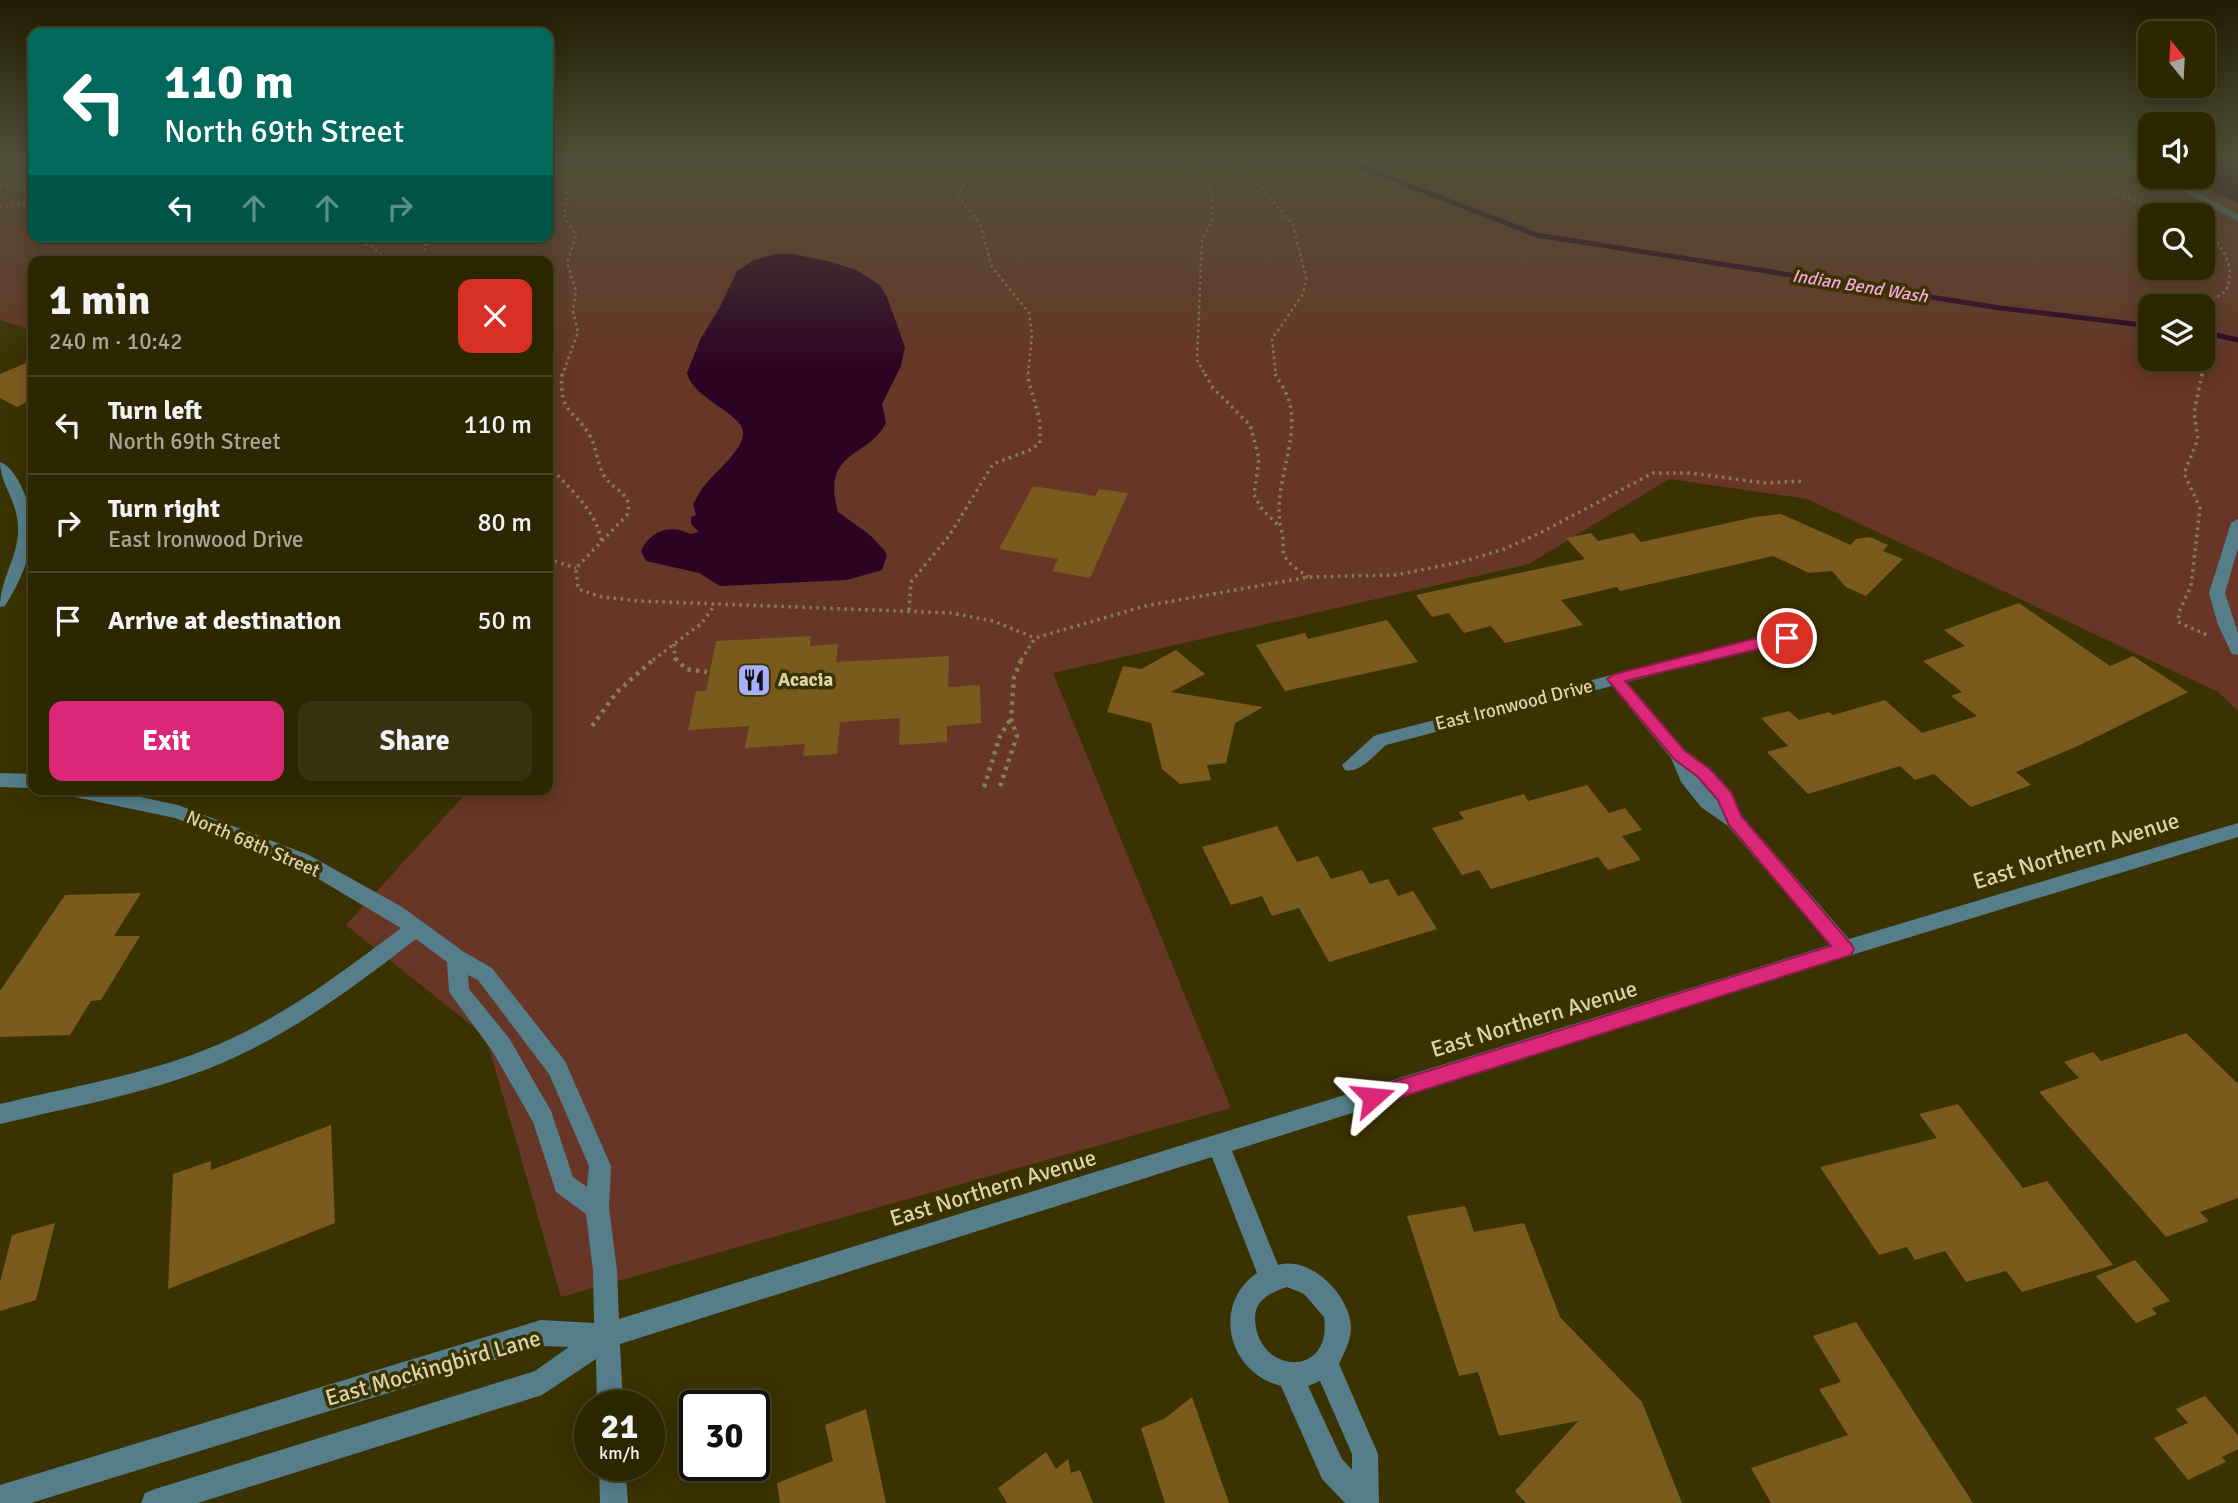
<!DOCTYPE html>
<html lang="en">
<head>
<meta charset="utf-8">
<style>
	body { margin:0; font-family:Signika,sans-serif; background:#383210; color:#f1f3f6; height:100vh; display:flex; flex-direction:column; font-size:26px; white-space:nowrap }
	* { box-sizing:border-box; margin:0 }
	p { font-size:23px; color:#a6a599 }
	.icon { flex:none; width:38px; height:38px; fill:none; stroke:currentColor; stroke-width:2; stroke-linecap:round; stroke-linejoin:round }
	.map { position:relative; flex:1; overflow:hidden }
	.drawer { position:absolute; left:28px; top:256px; width:525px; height:539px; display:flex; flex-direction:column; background:#2c2601; border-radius:14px; box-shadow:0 4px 18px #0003,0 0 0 2px #484323 }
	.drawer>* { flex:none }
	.hud { position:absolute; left:28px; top:28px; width:525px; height:214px; border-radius:14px; box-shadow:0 4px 18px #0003,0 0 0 2px #484323; background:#00695c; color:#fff; overflow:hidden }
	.needle { width:46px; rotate:342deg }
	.tools { position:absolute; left:2138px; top:21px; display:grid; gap:14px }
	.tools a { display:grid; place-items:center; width:77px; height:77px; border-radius:14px; background:#2c2601; box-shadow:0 4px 18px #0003,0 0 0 2px #484323; font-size:35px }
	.speed { position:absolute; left:574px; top:1390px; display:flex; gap:14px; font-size:35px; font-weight:700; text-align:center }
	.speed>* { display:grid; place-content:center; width:91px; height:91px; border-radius:50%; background:#2c2601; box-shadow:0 4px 18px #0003,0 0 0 2px #484323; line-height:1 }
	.speed small { font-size:18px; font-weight:400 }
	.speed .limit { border:4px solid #111; border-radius:10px; background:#fff; color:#111 }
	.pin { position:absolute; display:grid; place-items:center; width:60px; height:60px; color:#fff; margin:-30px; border:4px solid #fff; border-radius:50%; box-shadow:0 2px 7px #0007 }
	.me { position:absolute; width:77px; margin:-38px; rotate:72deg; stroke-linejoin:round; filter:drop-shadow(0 0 5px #0008) }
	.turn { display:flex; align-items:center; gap:24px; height:147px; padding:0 21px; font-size:32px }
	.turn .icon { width:91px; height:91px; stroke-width:2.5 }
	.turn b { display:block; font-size:49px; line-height:60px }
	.lanes { display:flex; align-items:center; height:66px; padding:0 21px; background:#0003; justify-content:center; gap:35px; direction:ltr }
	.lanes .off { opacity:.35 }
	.round { display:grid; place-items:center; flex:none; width:74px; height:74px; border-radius:14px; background:#383210 }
	.head { display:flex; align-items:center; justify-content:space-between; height:119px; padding:0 21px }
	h1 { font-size:42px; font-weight:700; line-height:52px }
	.button { display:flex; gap:14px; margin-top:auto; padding:14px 21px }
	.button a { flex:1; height:80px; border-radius:14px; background:#db2777; color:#fff; font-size:28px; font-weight:700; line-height:80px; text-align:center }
	.button a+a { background:#383210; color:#f1f3f6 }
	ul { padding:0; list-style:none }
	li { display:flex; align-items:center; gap:21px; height:98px; padding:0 21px; border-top:2px solid #484323 }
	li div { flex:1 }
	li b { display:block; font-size:26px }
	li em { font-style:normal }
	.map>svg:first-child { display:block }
	.green { fill:#673627; fill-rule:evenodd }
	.water { fill:#2d0324 }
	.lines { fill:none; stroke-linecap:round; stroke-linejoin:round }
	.stream { stroke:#2d0324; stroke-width:5 }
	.building { fill:#7b5a1e }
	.path-far2 { stroke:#867d51; stroke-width:2.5; stroke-dasharray:2.5 3.5; stroke-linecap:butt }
	.path-far1 { stroke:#867d51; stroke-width:3.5; stroke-dasharray:2.5 4.5; stroke-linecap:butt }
	.path { stroke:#867d51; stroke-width:4.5; stroke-dasharray:3.5 5; stroke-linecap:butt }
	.minor { fill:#557e8a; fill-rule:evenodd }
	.route { fill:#db2777; stroke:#8e194d; stroke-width:2 }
	.labels { text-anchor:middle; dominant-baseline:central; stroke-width:7; stroke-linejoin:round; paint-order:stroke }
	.far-water-label { font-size:18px; font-style:italic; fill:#f3a6dc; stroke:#3b3201 }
	.poi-label { font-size:19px; font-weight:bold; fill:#dbd3ab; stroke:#3b3201; text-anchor:start }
	.street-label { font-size:19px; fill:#dbd3ab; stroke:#3b3201 }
	.near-street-label { font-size:23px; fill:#dbd3ab; stroke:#3b3201 }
</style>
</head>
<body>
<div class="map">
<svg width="2238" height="1503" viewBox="0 0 2238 1503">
	<rect width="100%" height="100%" fill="#3b3201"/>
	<!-- green -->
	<path class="green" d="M0 156H33V236H548V156H2151V177H2203V156H2238V711L2218 692 1807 499 1669 479 1529 564 1053 673 1231 1108 561 1297 486 1037 346 925 470 789H548V261H33V330L0 320ZM2151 215H2203V268H2151ZM2151 306H2203V359H2151Z"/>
	<!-- water -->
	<path class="water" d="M2203 156H2238V203L2181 177H2203Z
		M775 254H793L828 261 856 270 880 285 887 297 905 347 901 366 882 404 886 423C869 458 820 450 838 512L870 535 884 550 887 555 882 570 847 580 720 586 699 573 646 561 641 551C650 530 672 524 690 534L699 532 691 524V517L696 515 693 504C697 498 700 490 705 485 714 473 745 449 743 432 741 412 694 400 687 373L700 340 721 305 737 271 754 260Z"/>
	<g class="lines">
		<!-- stream -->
		<path class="stream" d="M1333 156 1537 235 2000 308 2151 326
			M2203 332 2238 340"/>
	</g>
	<!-- building -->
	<path class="building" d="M33 360V399L17 407 0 398V374Z
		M1033 486 1095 496 1099 489 1128 493 1090 578 1052 571 1058 559 999 549Z
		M1781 514 1851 545 1856 539 1870 537 1888 545 1883 551 1903 559 1866 596 1846 587 1832 571 1809 573 1773 556 1620 591 1617 587 1561 600 1583 625 1505 643 1491 626 1464 633 1449 613 1432 617 1416 595 1585 559 1566 538 1591 533 1598 541 1633 533 1641 542 1755 517Z
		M2019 603 2110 666 2133 656 2188 692 2078 746 2016 772 2031 785 1971 807 1934 774 1915 780 1900 766 1808 794 1767 752 1788 746 1761 718 1789 711 1799 720 1829 712 1833 715 1885 700 1922 733 1977 716 1951 696 1962 692 1923 661 1965 646 1944 630Z
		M1387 620 1418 662 1285 691 1256 645 1305 633 1308 639Z
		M811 636 810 646 838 644 836 662 949 656 948 687 980 685 981 723 947 726V742L899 745 900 718 840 722 837 754 803 756 805 744 745 748 749 726 688 730 696 691H706L716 641Z
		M1176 650 1205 674 1171 692 1263 707 1235 723 1226 763 1207 765 1211 780 1180 784 1162 769 1151 723 1107 712 1123 666 1141 669Z
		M1587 785 1609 813 1625 808 1642 830 1622 836 1641 860 1608 870 1598 857 1491 889 1479 870 1462 875 1432 828 1464 819 1459 812 1524 794 1528 801Z
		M1277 826 1297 862 1318 856 1331 879 1362 870 1370 884 1388 879 1398 896 1413 891 1437 929 1329 962 1299 908 1272 916 1262 896 1231 905 1202 847Z
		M141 893 114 936H140L101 1000 91 1001 70 1035 0 1037V991L65 895Z
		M2186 1033 2238 1084V1198L2200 1212 2209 1221 2166 1237 2039 1092 2079 1078 2064 1062 2093 1052 2101 1061Z
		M1958 1104 2023 1188 2047 1181 2113 1265 2022 1292 2006 1271 1966 1282 1945 1251 1915 1260 1907 1247 1879 1255 1820 1167 1937 1138 1919 1114Z
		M331 1125 335 1223 168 1289 173 1174 211 1161V1170Z
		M1465 1206 1474 1232 1524 1223 1560 1317 1642 1402 1682 1503H1526L1515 1491 1578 1421 1499 1436 1478 1372 1459 1376 1407 1216Z
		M55 1223 36 1300 0 1311V1282L12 1235Z
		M2135 1260 2170 1301 2152 1308 2157 1314 2136 1323 2096 1276Z
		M1856 1322 1973 1503H1771L1751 1468 1848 1435 1819 1389 1841 1382 1813 1336Z
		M2205 1396 2238 1435V1449L2222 1457 2226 1462 2188 1480 2154 1438 2188 1423 2176 1409Z
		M1192 1397 1229 1503H1165L1141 1428 1164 1419Z
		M866 1409 886 1503H780L777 1483 833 1461 825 1425Z
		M1046 1452 1056 1469 1068 1459 1071 1473 1080 1470 1093 1503H1007L998 1488Z"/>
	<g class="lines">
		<!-- path-far2 -->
		<path class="path-far2" d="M973 156 959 197 980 224 992 267 1029 313 1032 334 1028 376
			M1176 156 1206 179 1212 198V221L1202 240 1197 360 1206 376
			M1234 156 1293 225 1306 278 1303 294 1272 339 1276 376
			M2048 156 2116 193 2170 215
			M0 174 18 163 19 156
			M0 186H33
			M0 208 33 200
			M2203 231C2224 245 2236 267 2226 291L2203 306
			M164 236 219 240 290 236
			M342 236 373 247 387 261
			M415 236 426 245 423 256 426 261
			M562 376 578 332 573 311 576 290 567 263 576 236 564 214 567 197 564 180 581 156
			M2202 376 2203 359"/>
		<!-- path-far1 -->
		<path class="path-far1" d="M562 374C559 415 574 408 590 436 597 448 597 465 605 477 615 492 634 493 627 515L576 568 578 589 602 597 639 601 951 613 993 621 1035 638
			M1205 374 1213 388 1250 425 1259 458 1254 495 1262 509 1278 525
			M1275 374C1280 383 1288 394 1290 404 1299 447 1270 489 1282 533 1284 540 1282 548 1284 555 1288 564 1300 571 1308 577
			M2202 374 2194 413 2198 439 2184 473 2200 508 2191 586 2179 612 2178 622 2207 635
			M548 465C570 489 595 509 602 542
			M548 559 576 568
			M909 610 911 582 949 536 993 464 1030 450 1040 443V422L1027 374
			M674 644 675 660
			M653 660 702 623 714 606
			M1021 660 1035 638 1145 606 1309 577 1396 575 1465 561 1504 549 1538 534 1653 473H1690L1765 483 1804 481"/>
		<!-- path -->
		<path class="path" d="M675 658 686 669 707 672
			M592 726 617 692 655 658
			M1000 786 1017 736 1011 719 1014 677 1022 658
			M984 787 1000 736 1010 720"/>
		<!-- minor -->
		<path class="minor" d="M2110 156H2124L2151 168V175Z
			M2156 177H2168L2238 214V221Z
			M0 462C9 465 17 477 21 486 42 528 29 568 5 606L0 607C0 581 16 560 18 534 20 502 0 486 0 462Z
			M2238 519V548L2225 593 2238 633V655L2232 654 2218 625 2209 593 2231 523Z
			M1809 630 1815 631 1817 635 1815 639 1765 646 1627 682 1685 750 1710 768 1731 791 1743 817 1849 939 2238 823V837L1845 957 1232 1151 1278 1265C1311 1255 1350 1296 1351 1327 1351 1341 1344 1353 1339 1364L1378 1454 1379 1503H1345L1322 1479 1281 1386C1228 1373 1211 1305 1257 1273L1212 1157 620 1344 623 1405H597L596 1359 542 1395 198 1503H141L145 1493 155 1489 535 1371 569 1347 541 1346 31 1503H0V1485L541 1320 594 1323 593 1271 586 1214 556 1192 533 1122 493 1052 449 992 447 962 416 939C355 986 293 1033 222 1063 151 1093 75 1106 0 1124V1104C69 1087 140 1076 207 1049 278 1021 340 974 401 928L295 865 175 818 70 796 64 794 61 789H103L178 805 309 855 402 907 464 952 492 968 565 1061 611 1166 609 1208 617 1271 619 1319 1830 945 1728 826 1701 807 1681 782 1671 758 1612 686 1386 745C1375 754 1360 774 1345 770L1342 765 1374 736 1380 734 1765 636ZM1698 778 1717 799V800ZM468 975 478 980 549 1074 589 1166 587 1187 573 1177 551 1111 509 1038 469 989ZM1287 1287 1304 1294 1324 1317C1333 1379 1256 1375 1255 1318 1255 1299 1272 1292 1287 1287ZM1320 1381 1352 1454V1470L1342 1459 1308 1386Z
			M0 773 33 774V788L0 787Z
			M599 1465H625L628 1503H600Z"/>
	</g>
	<!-- sky -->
	<linearGradient id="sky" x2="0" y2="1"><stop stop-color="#201c01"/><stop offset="0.43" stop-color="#4f4f38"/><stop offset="1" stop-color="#4f4f38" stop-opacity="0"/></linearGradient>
	<rect width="2238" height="367" fill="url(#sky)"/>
	<!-- route -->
	<path class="route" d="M1787 633 1792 634 1794 638 1792 641 1625 681 1685 751 1710 769 1731 792 1742 817 1851 944 1854 949 1851 955 1373 1106 1366 1103 1363 1097 1366 1090 1373 1088 1831 946 1729 825 1718 800 1698 777 1674 759 1607 679 1615 674 1765 636Z"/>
	<!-- icons -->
	<defs>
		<g id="restaurant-square" transform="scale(1.75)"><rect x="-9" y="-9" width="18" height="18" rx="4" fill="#a8b0fc" stroke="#3b3201"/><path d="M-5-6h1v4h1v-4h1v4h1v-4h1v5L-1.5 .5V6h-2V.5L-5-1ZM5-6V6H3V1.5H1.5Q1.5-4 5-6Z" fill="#111"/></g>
	</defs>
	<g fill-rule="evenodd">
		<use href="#restaurant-square" x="754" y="680"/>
	</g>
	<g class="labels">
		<!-- far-water labels -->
		<g class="far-water-label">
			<text transform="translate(1860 286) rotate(9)">Indian Bend Wash</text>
		</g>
		<!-- poi labels -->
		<g class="poi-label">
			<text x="778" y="680">Acacia</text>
		</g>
		<!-- street labels -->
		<g class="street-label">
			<text transform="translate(1514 705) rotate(-14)">East Ironwood Drive</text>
			<text transform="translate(253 844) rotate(23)">North 68th Street</text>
		</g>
		<!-- near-street labels -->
		<g class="near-street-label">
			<text transform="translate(2076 851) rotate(-17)">East Northern Avenue</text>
			<text transform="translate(1534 1019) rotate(-17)">East Northern Avenue</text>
			<text transform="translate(993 1188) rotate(-17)">East Northern Avenue</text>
			<text transform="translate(433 1368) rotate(-16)">East Mockingbird Lane</text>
		</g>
	</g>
</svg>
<div class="tools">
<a><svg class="needle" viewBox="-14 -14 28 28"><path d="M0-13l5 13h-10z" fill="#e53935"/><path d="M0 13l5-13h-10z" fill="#a6a599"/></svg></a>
<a><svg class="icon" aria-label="sound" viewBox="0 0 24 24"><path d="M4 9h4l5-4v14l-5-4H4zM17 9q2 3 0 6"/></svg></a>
<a><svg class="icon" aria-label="search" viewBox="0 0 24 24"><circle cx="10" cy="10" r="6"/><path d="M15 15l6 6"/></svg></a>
<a><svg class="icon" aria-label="layers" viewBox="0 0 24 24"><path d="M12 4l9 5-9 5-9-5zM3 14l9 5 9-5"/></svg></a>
</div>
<div class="speed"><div>21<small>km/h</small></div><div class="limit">30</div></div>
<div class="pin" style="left:1787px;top:638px;background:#d93025"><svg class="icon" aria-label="arrive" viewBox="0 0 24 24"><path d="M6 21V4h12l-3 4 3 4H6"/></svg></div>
<svg class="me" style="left:1373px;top:1097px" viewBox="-20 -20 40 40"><path d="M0-17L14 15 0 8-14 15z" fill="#db2777" stroke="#fff" stroke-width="4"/></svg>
<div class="hud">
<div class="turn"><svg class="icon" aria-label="left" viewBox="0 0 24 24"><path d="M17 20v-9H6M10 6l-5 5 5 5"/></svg><div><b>110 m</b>North 69th Street</div></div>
<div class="lanes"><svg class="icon" aria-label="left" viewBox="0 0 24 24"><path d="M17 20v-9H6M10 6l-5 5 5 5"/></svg><svg class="icon off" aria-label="ahead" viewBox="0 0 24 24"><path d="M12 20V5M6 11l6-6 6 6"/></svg><svg class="icon off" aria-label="ahead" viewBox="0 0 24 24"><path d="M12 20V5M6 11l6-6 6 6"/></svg><svg class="icon off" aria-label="right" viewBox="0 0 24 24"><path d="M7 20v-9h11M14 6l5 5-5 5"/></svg></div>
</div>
<section class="drawer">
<div class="head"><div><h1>1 min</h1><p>240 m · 10:42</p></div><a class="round" style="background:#d93025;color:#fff"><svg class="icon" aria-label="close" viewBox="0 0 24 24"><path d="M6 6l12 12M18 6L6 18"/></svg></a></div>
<ul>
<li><svg class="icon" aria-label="left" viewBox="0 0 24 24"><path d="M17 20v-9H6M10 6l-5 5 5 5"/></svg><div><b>Turn left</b><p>North 69th Street</p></div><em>110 m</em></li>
<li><svg class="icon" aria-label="right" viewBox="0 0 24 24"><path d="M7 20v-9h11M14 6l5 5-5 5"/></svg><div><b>Turn right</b><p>East Ironwood Drive</p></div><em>80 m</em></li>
<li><svg class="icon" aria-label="arrive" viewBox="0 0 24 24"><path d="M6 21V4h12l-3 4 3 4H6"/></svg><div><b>Arrive at destination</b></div><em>50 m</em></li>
</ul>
<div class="button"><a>Exit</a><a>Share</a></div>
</section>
</div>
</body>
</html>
